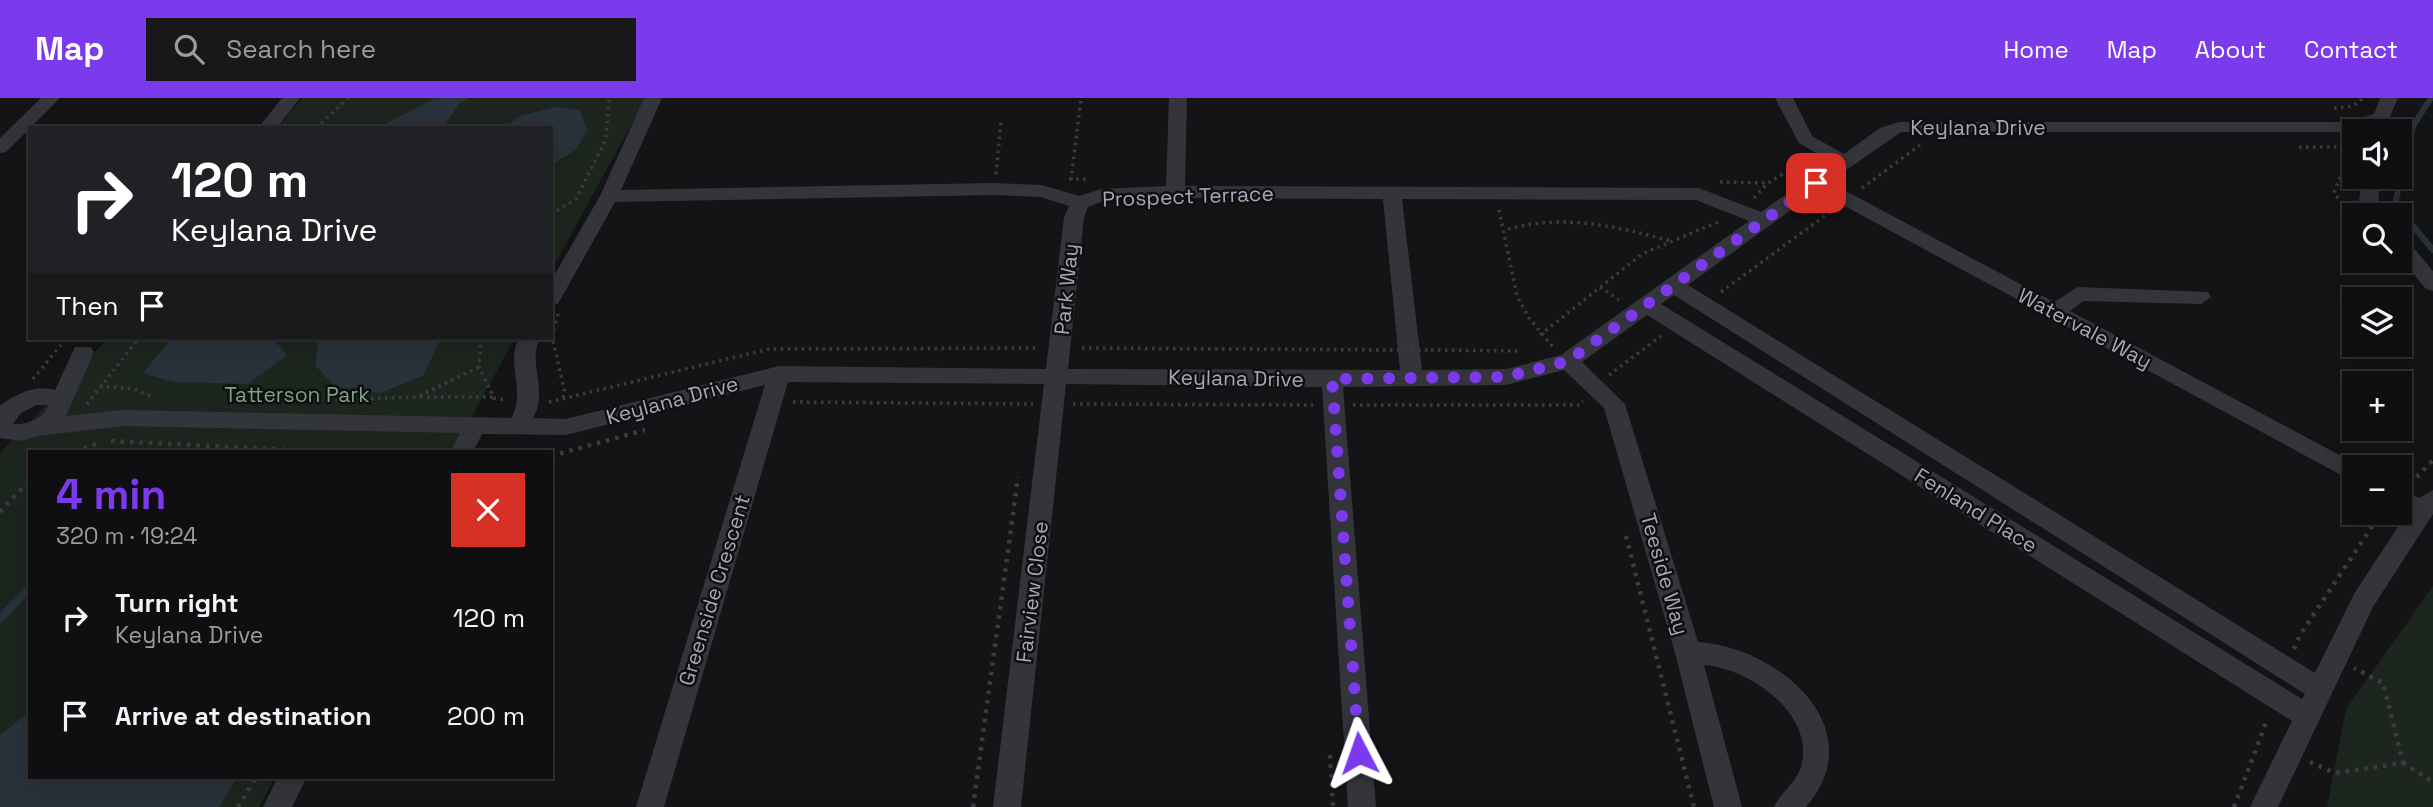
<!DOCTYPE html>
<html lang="en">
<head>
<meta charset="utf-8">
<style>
	body { margin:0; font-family:"Space Grotesk",sans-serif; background:#181719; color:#f1f3f6; height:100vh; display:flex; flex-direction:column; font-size:26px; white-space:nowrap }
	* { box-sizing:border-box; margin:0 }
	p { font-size:23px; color:#9b9c9f }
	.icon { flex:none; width:38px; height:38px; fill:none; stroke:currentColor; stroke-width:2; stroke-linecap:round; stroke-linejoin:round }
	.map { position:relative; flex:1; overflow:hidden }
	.side { position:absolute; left:28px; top:352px; width:525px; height:329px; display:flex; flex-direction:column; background:#0f0e10; border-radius:0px; box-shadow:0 7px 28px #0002,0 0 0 2px #2f2e30 }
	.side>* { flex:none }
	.hud { position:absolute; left:28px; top:28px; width:525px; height:214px; border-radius:0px; box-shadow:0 7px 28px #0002,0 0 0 2px #2f2e30; background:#202124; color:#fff; overflow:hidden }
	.tools { position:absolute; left:2342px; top:21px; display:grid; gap:14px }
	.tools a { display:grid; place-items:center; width:70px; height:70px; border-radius:0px; background:#0f0e10; box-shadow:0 7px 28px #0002,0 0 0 2px #2f2e30; font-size:35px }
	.pin { position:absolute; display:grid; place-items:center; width:60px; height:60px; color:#fff; margin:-30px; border-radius:14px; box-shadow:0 4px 10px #0006 }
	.me { position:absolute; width:77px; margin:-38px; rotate:356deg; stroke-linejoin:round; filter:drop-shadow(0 0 5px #0008) }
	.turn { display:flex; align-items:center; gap:24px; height:147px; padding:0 28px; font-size:32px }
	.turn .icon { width:91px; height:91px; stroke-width:2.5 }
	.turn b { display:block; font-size:49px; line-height:60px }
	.then { display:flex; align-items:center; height:66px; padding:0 28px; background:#0003; gap:14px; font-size:26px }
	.round { display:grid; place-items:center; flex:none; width:74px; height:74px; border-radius:0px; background:#181719 }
	.headline { display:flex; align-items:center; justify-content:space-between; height:119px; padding:0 28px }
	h1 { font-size:42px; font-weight:700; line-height:52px; color:#7c3aed }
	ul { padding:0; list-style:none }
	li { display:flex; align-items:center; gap:21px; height:98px; padding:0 28px }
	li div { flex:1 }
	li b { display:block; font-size:26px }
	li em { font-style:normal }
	header { display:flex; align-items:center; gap:42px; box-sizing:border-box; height:98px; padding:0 35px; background:#7c3aed; color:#fff }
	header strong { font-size:33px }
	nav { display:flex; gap:38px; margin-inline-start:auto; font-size:24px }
	.search { width:490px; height:63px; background:#181719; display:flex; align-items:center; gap:18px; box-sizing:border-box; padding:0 24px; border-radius:0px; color:#9b9c9f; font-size:26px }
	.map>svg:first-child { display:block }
	.green { fill:#1d251f }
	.water { fill:#29313a }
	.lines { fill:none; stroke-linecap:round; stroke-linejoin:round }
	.stream-far1 { stroke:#29313a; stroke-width:6 }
	.stream { stroke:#29313a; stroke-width:8 }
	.path-far1 { stroke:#3a3c42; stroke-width:3.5; stroke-dasharray:2.5 4.5; stroke-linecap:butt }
	.path { stroke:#3a3c42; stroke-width:4.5; stroke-dasharray:3.5 6; stroke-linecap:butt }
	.street { fill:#34353b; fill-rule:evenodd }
	.path-bridge { stroke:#3a3c42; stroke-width:3.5; stroke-dasharray:2.5 4.5; stroke-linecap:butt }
	.route { stroke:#7c3aed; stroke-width:12; stroke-dasharray:0 21.6 }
	.labels { text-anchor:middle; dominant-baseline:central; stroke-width:5; stroke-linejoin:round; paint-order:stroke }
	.street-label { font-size:21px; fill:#a4a9b7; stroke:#0f0e10 }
	.park-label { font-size:21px; fill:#7aa37f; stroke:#0f0e10 }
</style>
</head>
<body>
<header>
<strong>Map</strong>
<div class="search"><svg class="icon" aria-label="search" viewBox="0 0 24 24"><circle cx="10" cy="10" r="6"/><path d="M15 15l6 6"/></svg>Search here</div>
<nav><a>Home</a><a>Map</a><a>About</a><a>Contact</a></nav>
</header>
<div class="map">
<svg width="2433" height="709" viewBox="0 0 2433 709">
	<rect width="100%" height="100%" fill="#141315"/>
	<!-- green -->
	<path class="green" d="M302 0H646L551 173V30H278Z
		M107 240H515L453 353 30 354V679H275L259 709H0V355L82 270Z
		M2433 488V709H2327L2346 611Z"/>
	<!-- water -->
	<path class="water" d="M435 0H470L461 4 442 30H378Z
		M556 9 580 12 587 32 576 52 551 67V30H504L521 17Z
		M172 240H273L287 257 248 286 174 284 143 275Z
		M319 240H441L423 278 380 295 335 289 315 267Z
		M30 613V679H238L219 709H0V637Z"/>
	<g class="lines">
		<!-- stream-far1 -->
		<path class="stream-far1" d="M2431 0 2413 28 2395 106 2433 152"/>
		<!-- stream -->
		<path class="stream" d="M0 521 30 489"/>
		<!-- path-far1 -->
		<path class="path-far1" d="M2334 10 2353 8 2363 0
			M316 30 348 0
			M2299 49H2336L2349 55 2334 95 2346 110
			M996 76 1001 23
			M1069 81H1088
			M1071 82 1081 0
			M1720 84 1768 85
			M1862 90 1920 47
			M1754 100 1768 85 1805 62
			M1499 112 1517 198 1529 220 1553 249
			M551 116 576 101 606 41 609 0
			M1508 131C1565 116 1615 128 1671 143
			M1600 189 1619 202
			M1721 194 1830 114
			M558 216 552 238 565 295 562 302
			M1540 237 1642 156 1718 124
			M481 240 479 269 494 300 506 302
			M1082 250 1388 252
			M1431 252 1520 253
			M1609 277 1661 238
			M33 281 61 247
			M100 288 134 291 153 299
			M420 299H494
			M329 302 417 299 479 269
			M549 304 769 251 1038 250
			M793 304 1033 306
			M87 306 139 240
			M1073 306 1313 307
			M1353 307H1580L1583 303"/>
		<!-- path -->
		<path class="path" d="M111 343 330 354
			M75 354 99 345
			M551 358 645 332
			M2410 386 2433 362
			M0 414 30 382
			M1626 438 1694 709
			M2294 551 2300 537 2381 415
			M1330 657 1333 709
			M2310 664 2335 675 2403 665 2383 585 2354 570
			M2403 665 2433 684
			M238 709 256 679
			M973 709 1018 379
			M2234 709 2267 622"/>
		<!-- street -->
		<path class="street" d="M41 0H60L6 54 0 55V40Z
			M282 0H300L277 30H258Z
			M644 0H662L621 92 994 85 1042 87 1079 98 1101 91 1166 88 1169 0H1187L1185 88 1699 90 1761 114 1832 64 1799 45 1775 0H1793L1812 38 1844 56 1880 30 1899 24H2348L2374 16 2380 0H2398L2388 23 2374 30 2348 34H1901L1829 84 2054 204 2078 189 2208 194 2211 199 2201 206 2083 203 2070 213 2362 369H2354V384L1817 93 1688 187 2315 575 2354 496 2407 415 2399 411V391L2419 400 2433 392V416L2373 509 2278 709H2250L2292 623 1647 217 1582 264 1625 306 1698 544C1778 549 1874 630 1806 709H1774C1781 694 1796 685 1801 669 1816 616 1749 570 1704 567L1742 709H1714L1675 555 1604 310 1564 272 1506 287 1343 289 1376 709H1348L1322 289 1066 286 1021 709H993L1044 286 788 284 664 709H636L765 287 566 337 482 336 473 354H450L460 335 123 328 38 338 22 343 0 340V308C16 295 35 287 55 292L75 249H91L94 254 66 318 123 312 511 320C527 292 505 266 519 240H540C527 266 549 292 533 320L566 321 779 268 1046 271 1064 119 1069 108 1041 99 994 97 615 104 558 206 551 208V183L600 98ZM1175 100 1383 101 1400 272 1068 271 1084 119 1088 109 1103 103ZM1402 101 1696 102 1749 123 1561 257 1506 271 1422 272ZM1674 197 2305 596 2302 601 1661 206ZM36 307H49C43 321 28 327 13 326L21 315Z
			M2362 79H2380L2378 109 2384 117H2364L2358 110Z
			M2399 140 2406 141 2433 173V193L2426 191 2399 159Z
			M278 679H307L292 709H263Z"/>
		<!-- path-bridge -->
		<path class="path-bridge" d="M1390 252H1428"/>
	</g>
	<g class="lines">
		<!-- route -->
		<path class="route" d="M1359 655 1332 281 1506 279 1568 263 1816 85"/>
	</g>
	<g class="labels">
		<!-- street labels -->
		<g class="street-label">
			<text x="1978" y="29">Keylana Drive</text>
			<text transform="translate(1188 98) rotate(-2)">Prospect Terrace</text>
			<text transform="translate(1066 191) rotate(-84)">Park Way</text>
			<text transform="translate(2085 230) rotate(28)">Watervale Way</text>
			<text transform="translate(1236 280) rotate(1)">Keylana Drive</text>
			<text transform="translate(672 302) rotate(-15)">Keylana Drive</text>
			<text transform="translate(1976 412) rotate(32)">Fenland Place</text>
			<text transform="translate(1665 476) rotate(74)">Teeside Way</text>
			<text transform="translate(714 492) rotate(-73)">Greenside Crescent</text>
			<text transform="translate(1032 494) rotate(-83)">Fairview Close</text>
		</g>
		<!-- park labels -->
		<g class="park-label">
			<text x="297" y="296">Tatterson Park</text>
		</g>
	</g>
</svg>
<div class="tools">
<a><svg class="icon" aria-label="sound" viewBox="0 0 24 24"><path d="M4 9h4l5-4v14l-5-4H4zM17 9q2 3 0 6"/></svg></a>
<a><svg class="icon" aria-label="search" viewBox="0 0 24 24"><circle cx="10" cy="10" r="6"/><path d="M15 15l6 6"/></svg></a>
<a><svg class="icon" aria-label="layers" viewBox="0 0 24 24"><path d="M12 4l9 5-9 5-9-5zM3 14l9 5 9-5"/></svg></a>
<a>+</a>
<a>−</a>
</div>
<div class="pin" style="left:1816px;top:85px;background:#d93025"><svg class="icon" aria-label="arrive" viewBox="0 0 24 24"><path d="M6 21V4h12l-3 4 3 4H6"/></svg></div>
<svg class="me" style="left:1359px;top:655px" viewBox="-20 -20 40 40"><path d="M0-17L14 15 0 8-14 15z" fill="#7c3aed" stroke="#fff" stroke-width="4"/></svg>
<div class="hud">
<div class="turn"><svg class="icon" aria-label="right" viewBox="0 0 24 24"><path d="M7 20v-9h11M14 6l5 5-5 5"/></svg><div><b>120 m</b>Keylana Drive</div></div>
<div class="then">Then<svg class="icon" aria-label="arrive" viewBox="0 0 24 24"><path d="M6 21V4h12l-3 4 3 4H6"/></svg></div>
</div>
<section class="side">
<div class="headline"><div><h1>4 min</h1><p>320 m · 19:24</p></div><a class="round" style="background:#d93025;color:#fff"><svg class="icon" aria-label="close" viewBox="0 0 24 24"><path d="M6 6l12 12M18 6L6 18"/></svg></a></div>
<ul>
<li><svg class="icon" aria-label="right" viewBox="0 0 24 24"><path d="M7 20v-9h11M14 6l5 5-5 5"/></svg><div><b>Turn right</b><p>Keylana Drive</p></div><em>120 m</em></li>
<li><svg class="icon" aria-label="arrive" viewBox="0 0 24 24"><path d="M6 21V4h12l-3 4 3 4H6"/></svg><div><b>Arrive at destination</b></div><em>200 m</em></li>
</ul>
</section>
</div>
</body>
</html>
